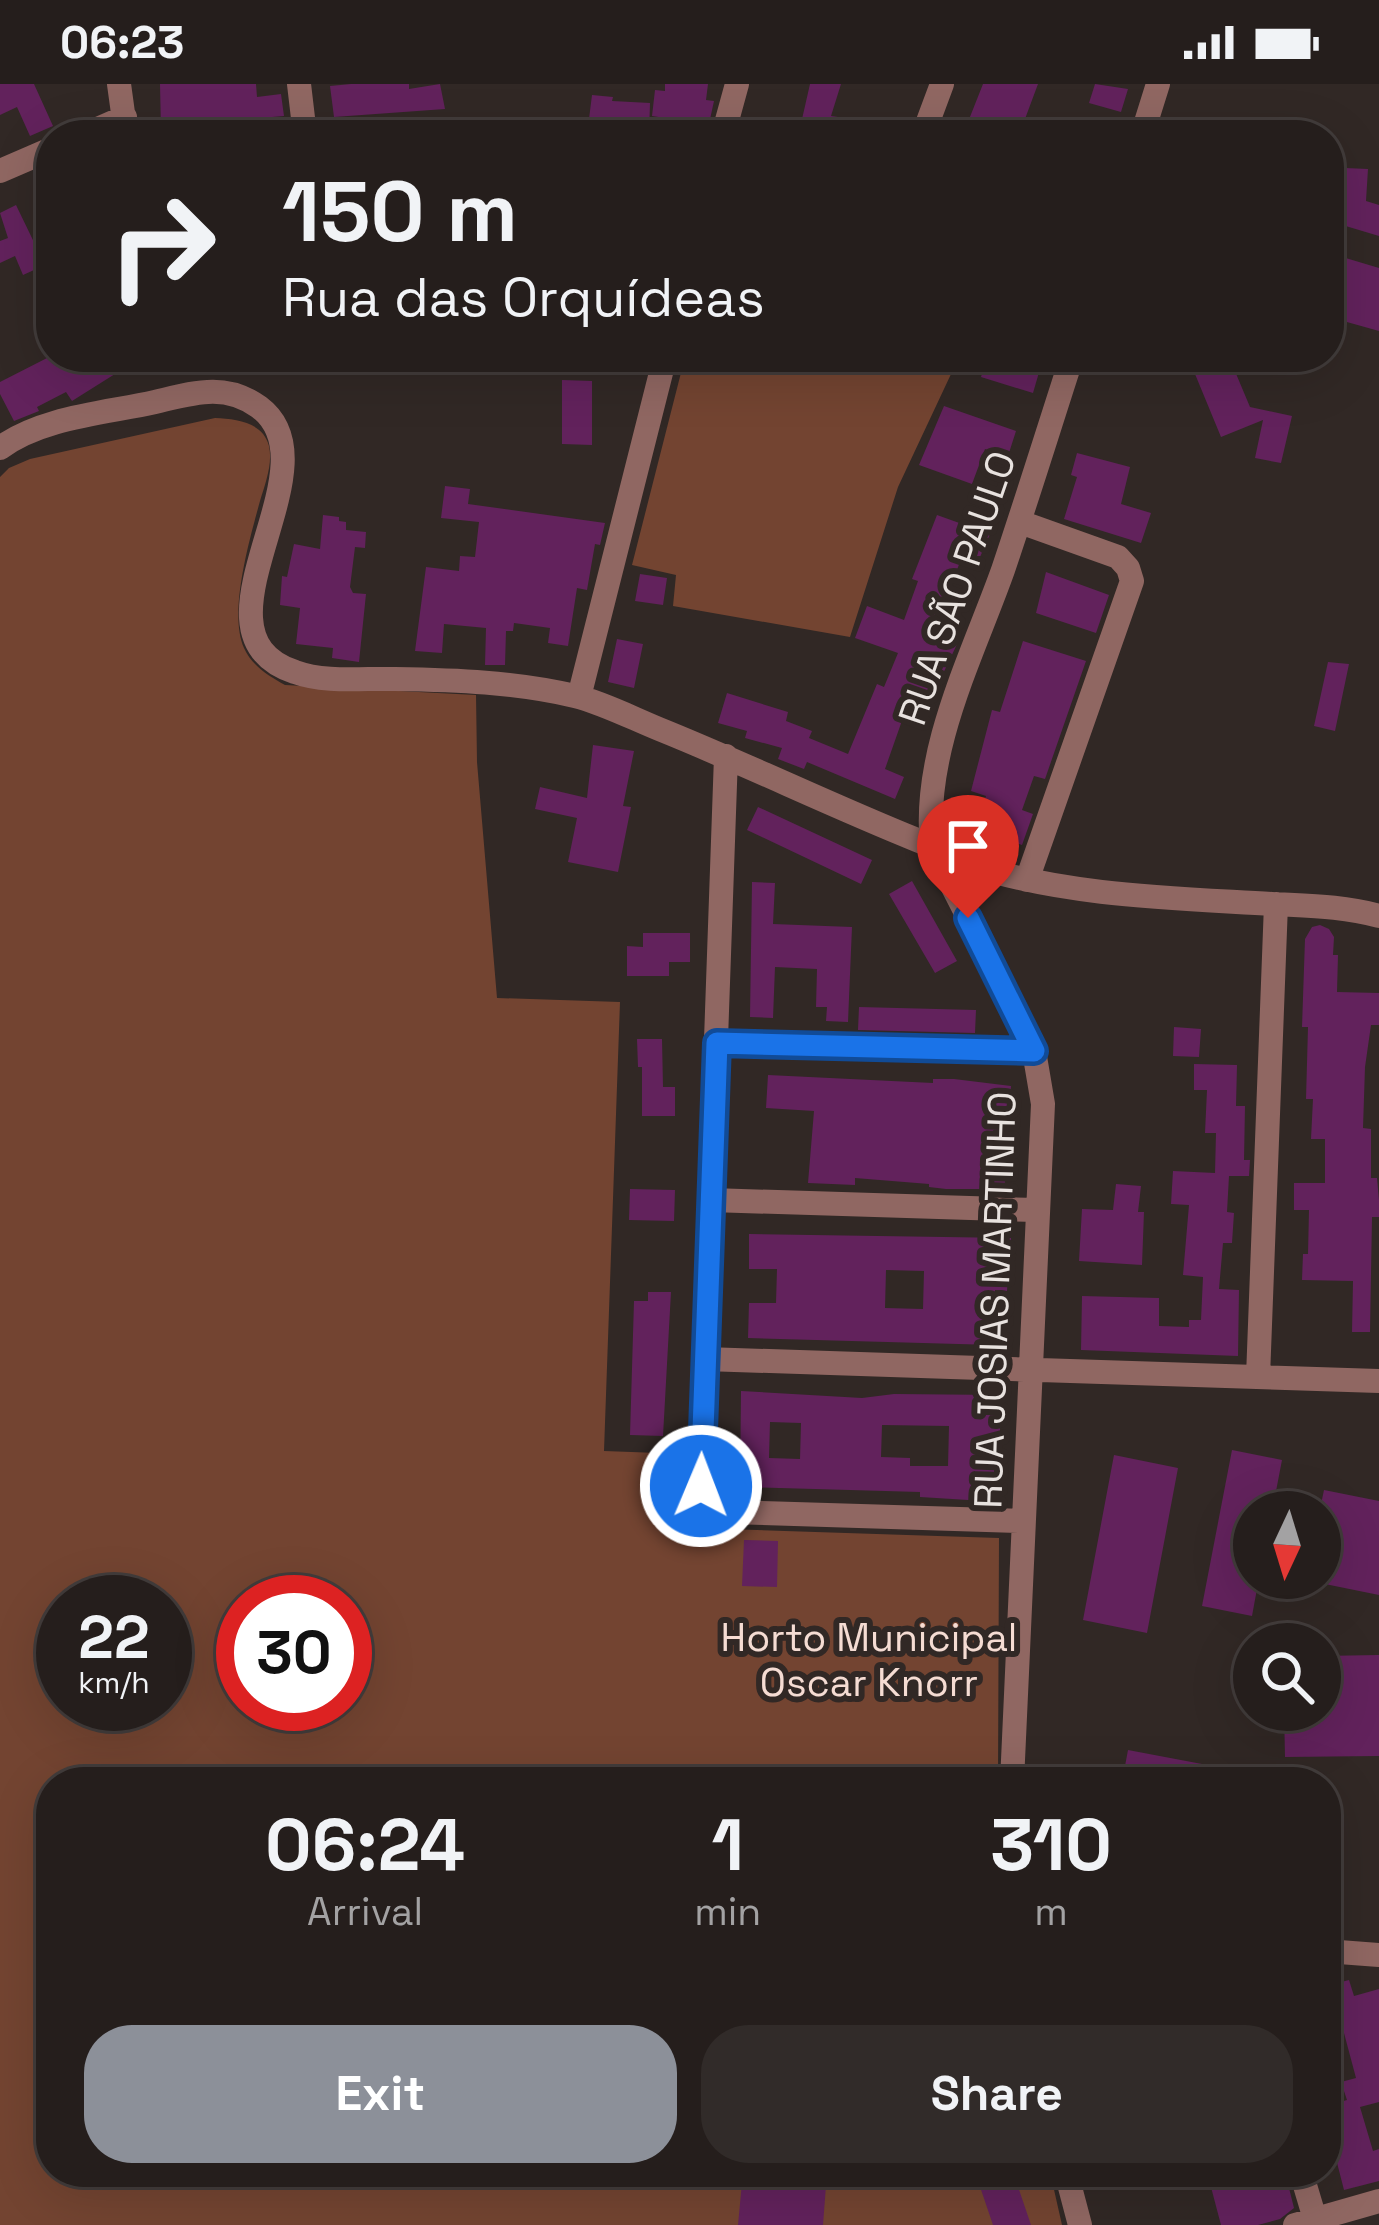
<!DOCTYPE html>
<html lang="en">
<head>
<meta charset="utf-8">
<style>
	body { margin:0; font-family:"Space Grotesk",sans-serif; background:#312b29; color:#f1f3f6; height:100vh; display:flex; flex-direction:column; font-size:45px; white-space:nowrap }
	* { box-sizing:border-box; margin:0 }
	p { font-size:39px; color:#a3a2a3 }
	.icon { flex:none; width:66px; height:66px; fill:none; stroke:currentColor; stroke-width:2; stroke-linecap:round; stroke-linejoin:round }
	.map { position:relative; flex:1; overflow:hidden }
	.side { position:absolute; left:36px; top:1683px; width:1305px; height:420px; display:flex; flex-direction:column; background:#251e1c; border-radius:48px; box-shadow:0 12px 48px #0002,0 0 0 3px #423c3b }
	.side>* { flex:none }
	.banner { position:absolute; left:36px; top:36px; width:1308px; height:252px; border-radius:48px; box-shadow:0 12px 48px #0002,0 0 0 3px #423c3b; background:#251e1c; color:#f1f3f6; overflow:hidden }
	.needle { width:78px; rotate:184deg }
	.fabs { position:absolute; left:1233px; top:1407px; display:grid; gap:24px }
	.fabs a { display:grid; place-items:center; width:108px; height:108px; border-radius:50%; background:#251e1c; box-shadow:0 12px 48px #0002,0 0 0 3px #423c3b; font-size:60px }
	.speed { position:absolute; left:36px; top:1491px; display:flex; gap:24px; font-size:60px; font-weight:700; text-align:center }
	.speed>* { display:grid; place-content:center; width:156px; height:156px; border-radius:50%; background:#251e1c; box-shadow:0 12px 48px #0002,0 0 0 3px #423c3b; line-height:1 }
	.speed small { font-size:30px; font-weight:400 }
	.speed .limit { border:18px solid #d22; background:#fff; color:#111 }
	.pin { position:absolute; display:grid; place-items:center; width:102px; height:102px; color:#fff; margin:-123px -51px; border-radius:50% 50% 50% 0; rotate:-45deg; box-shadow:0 0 12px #0007 }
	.pin .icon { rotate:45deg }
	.me { position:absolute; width:132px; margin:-66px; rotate:1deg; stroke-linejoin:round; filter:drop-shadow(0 0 9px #0008) }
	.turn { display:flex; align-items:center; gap:42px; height:252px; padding:0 48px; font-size:54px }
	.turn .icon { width:156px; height:156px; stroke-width:2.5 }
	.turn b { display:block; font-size:84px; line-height:102px }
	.eta { display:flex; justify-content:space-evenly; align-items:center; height:204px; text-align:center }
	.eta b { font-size:72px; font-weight:800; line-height:84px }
	.cta { display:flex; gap:24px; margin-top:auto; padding:24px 48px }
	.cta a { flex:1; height:138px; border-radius:48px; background:#8c9099; color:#fff; font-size:48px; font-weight:800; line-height:138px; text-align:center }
	.cta a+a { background:#312b29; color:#f1f3f6 }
	.status { display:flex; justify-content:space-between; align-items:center; height:84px; padding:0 60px; background:#251e1c; direction:ltr }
	.status svg { height:33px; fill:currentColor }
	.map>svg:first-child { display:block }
	.green { fill:#734431; fill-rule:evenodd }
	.building { fill:#62225c; fill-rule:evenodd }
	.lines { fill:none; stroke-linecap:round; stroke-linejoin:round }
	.minor { stroke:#906762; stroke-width:24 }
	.route-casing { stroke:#114b97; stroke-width:30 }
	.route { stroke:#1a73e8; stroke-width:21 }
	.labels { text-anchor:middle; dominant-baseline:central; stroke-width:12; stroke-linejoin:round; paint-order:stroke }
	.street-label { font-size:39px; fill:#e8e2df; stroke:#312825 }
	.park-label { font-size:39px; fill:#f5dcd3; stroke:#312825 }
</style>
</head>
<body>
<div class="status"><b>06:23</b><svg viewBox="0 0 49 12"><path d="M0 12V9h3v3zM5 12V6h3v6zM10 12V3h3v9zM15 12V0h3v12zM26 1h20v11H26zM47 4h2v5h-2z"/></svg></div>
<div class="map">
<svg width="1379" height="2141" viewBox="0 0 1379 2141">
	<rect width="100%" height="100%" fill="#312825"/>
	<!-- green -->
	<path class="green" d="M685 273H959L898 403 850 553 673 522 676 491 632 481Z
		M215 334C236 335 263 338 269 362 273 380 265 400 260 417 250 454 228 528 244 564 252 582 269 592 285 601L476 611 477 678 497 914 620 918 604 1367 686 1370C685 1396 676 1427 698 1444L999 1454 998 1698H51V2088H1050L1062 2141H0V393L9 384 30 375ZM63 1518H165V1620H63ZM243 1518H345V1620H243Z"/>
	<!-- building -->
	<path class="building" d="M0 0H34L53 42 30 52 17 23 0 31Z
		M160 0H256L257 13 281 10 284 32 272 33 273 51H166V46H161Z
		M351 0H409V5L440 0 445 25 334 33 330 2Z
		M665 0H708L706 16 714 17 709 40 702 39 701 51H684L685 37 652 32 655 6 665 7Z
		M810 0H841L831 32 838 33 834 51 800 44Z
		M983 0H1038L1019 51 966 43Z
		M1095 0 1128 5 1121 28 1089 19Z
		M592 11 613 13 612 17 650 19 649 51H587Z
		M1345 84 1368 85 1366 117 1379 121V152L1329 137 1335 110 1341 112Z
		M16 121 45 181 23 191 15 172 0 179V157L8 154 0 129Z
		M1329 169 1379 184V247L1329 233Z
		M49 273H76L80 278 88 273H142L72 317 66 308 37 323 39 327 14 337 0 310V298Z
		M987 273H1025L1042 278 1033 309 981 293Z
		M1188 273H1229L1250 323 1292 332 1281 379 1255 374 1263 336 1221 353Z
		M562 296 592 297V361L562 360Z
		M944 322 1016 347 1008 372 985 365 972 400 919 381Z
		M1077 369 1130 383 1121 420 1151 429 1141 459 1064 435 1077 393 1071 391Z
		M445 402 470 405 468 420 605 439 600 461 595 460 587 506 577 504 568 562 548 559 550 544 514 539 513 547H506L505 581H485L486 544 444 540 442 569 415 567 426 483 459 487 460 472 475 473 479 438 441 434Z
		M323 431 339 433V437L346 438V446L366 448 365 464 355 463 350 503 353 509 366 510 359 578 332 574 333 564 296 560 300 524 280 521 282 492 287 493 294 460 320 465Z
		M937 431 990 450 977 480 962 473 933 546 959 556 929 619 911 611 885 685 904 693 895 715 807 678 804 685 778 675 782 664 745 654 747 647 718 639 727 609 788 628 786 637 812 647 809 654 848 670 877 600 884 603 898 569 855 554 867 522 904 536 918 497 912 495Z
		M1046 488 1109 511 1096 549 1036 529Z
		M640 490 667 494 663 521 635 517Z
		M617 555 643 560 634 604 608 598Z
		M1023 557 1086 577 1045 695 1034 692 1022 726 1033 730 1022 761 974 745 986 712 971 707 992 626 1000 628Z
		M1328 578 1349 580 1335 647 1314 642Z
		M593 661 634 667 623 722 631 723 618 788 568 778 577 734 535 725 540 703 587 714Z
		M758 723 872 776 861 800 747 746Z
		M912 797 957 877 935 889 889 810Z
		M752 798 775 799 773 840 852 843 848 938 826 937 827 923H816L817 885 775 883 773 934 750 933Z
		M1320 841 1329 845 1334 853 1333 871H1338L1337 908 1379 909V941H1371L1365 983 1363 1044 1371 1045V1094H1377L1379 1116V1133H1372L1370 1248H1352L1353 1197 1302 1196 1303 1170H1308L1309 1126H1294V1099H1325V1055H1311L1313 1015H1306L1308 943H1302L1305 855 1312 843Z
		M643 849H690V878H669V892H627V862L643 863Z
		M859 923 976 926 975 949 858 946Z
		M1174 943 1201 945 1199 973 1173 972Z
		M637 955H662L663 1003H675V1032H642V983H638Z
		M1194 980 1237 981 1236 1022H1245L1244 1076H1250L1249 1092H1229L1227 1128 1234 1129 1232 1159H1223L1219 1205 1239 1206 1238 1272 1081 1266 1082 1212 1159 1214V1242L1189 1243V1236H1201L1203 1193 1183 1191 1189 1121 1171 1120 1173 1087 1215 1089 1216 1049H1205L1207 1006H1194Z
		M768 991 933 999V995H954L1011 1002 1007 1054 1011 1055 1004 1105H946L929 1103V1100L855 1094V1101L808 1099 814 1027 766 1024Z
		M1116 1100 1141 1102 1138 1128H1144L1142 1181 1079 1177 1082 1125 1113 1126Z
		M630 1105 675 1106 674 1137 629 1136Z
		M749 1150 1011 1154 1007 1207 995 1206 994 1261 748 1254 749 1219H776L777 1185H749ZM886 1186 924 1187 923 1225 885 1224Z
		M648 1208H671L663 1352 630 1351 634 1217H648Z
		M741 1307 862 1314 894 1310 1000 1311V1418L920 1413V1408L740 1403ZM770 1338 801 1339 800 1375 769 1374ZM882 1341 949 1342 948 1382H910V1374L881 1373Z
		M1232 1366 1282 1376 1272 1428H1254V1494H1259L1252 1532 1202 1522Z
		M1114 1371 1178 1384 1147 1549 1083 1536Z
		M1324 1406 1379 1417V1511L1320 1499V1425Z
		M744 1456 778 1457 777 1503 742 1502Z
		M1379 1571V1672L1285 1673 1284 1626H1320V1572Z
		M1128 1666 1202 1680 1199 1698H1122Z
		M1349 1896 1354 1912 1379 1905V2018L1360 2023 1373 2067 1379 2065V2097L1344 2106 1334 2067 1330 2068 1326 2055V2022L1347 2016 1341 1998 1356 1994 1344 1949 1326 1954V1902Z
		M743 2088H827L823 2141H738Z
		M975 2088H1013L1031 2141H993Z
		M1207 2088H1285L1294 2124 1280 2135 1258 2141H1221Z"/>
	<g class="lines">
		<!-- minor -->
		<path class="minor" d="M119 0 126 51
			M299 0 305 51
			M84 51 125 33
			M723 51 737 0
			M923 51 942 0
			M1142 51 1158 0
			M0 87 51 65
			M0 364C42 333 106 329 155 318 193 309 225 298 259 323 340 383 178 549 295 588 325 599 363 594 395 595 456 596 515 598 575 612 603 619 632 634 659 645 746 680 830 721 917 756 937 764 955 776 975 782 1068 812 1174 814 1272 820 1309 822 1343 822 1379 832
			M1020 438 1118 473 1128 484 1132 497 1027 796
			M579 613 665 273
			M726 672 701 1381 704 1414 729 1428 1022 1437
			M717 959 1034 967
			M711 1116 1036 1126
			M705 1275 1379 1297
			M1258 1293 1276 820
			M1012 1698 1043 1020 1034 967 1023 941 932 762C922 668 972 573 1003 486 1027 415 1049 344 1072 273
			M1326 1867 1379 1871
			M1066 2088 1080 2141
			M1301 2088 1315 2135
			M1295 2141 1379 2117"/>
	</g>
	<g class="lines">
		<!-- route casing -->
		<g class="route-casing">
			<path id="route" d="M701 1402 717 959 1034 967 968 834"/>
		</g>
		<!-- route -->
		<use href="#route" class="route"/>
	</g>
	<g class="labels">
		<!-- street labels -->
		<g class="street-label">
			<text transform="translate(957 504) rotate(-71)">RUA SÃO PAULO</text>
			<text transform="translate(995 1216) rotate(-88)">RUA JOSIAS MARTINHO</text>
		</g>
		<!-- park labels -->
		<g class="park-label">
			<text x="869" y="1553">Horto Municipal<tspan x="869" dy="45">Oscar Knorr</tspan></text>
		</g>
	</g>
</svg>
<div class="fabs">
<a><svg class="needle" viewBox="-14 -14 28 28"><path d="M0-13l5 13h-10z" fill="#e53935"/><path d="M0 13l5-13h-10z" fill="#a3a2a3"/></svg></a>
<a><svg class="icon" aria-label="search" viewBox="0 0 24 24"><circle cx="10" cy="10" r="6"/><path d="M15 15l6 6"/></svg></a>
</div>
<div class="speed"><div>22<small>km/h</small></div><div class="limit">30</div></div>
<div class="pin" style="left:968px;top:834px;background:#d93025"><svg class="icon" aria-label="arrive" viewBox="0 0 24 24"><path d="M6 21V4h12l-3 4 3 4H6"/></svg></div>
<svg class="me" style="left:701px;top:1402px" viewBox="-20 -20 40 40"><circle r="17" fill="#1a73e8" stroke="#fff" stroke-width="3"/><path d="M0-11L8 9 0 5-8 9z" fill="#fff"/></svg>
<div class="banner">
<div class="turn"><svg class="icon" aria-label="right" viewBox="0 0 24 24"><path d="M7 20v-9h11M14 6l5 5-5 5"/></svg><div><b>150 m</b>Rua das Orquídeas</div></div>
</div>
<section class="side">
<div class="eta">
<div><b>06:24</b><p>Arrival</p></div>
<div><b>1</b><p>min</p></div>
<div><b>310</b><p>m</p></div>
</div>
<div class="cta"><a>Exit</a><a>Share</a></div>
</section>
</div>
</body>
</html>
